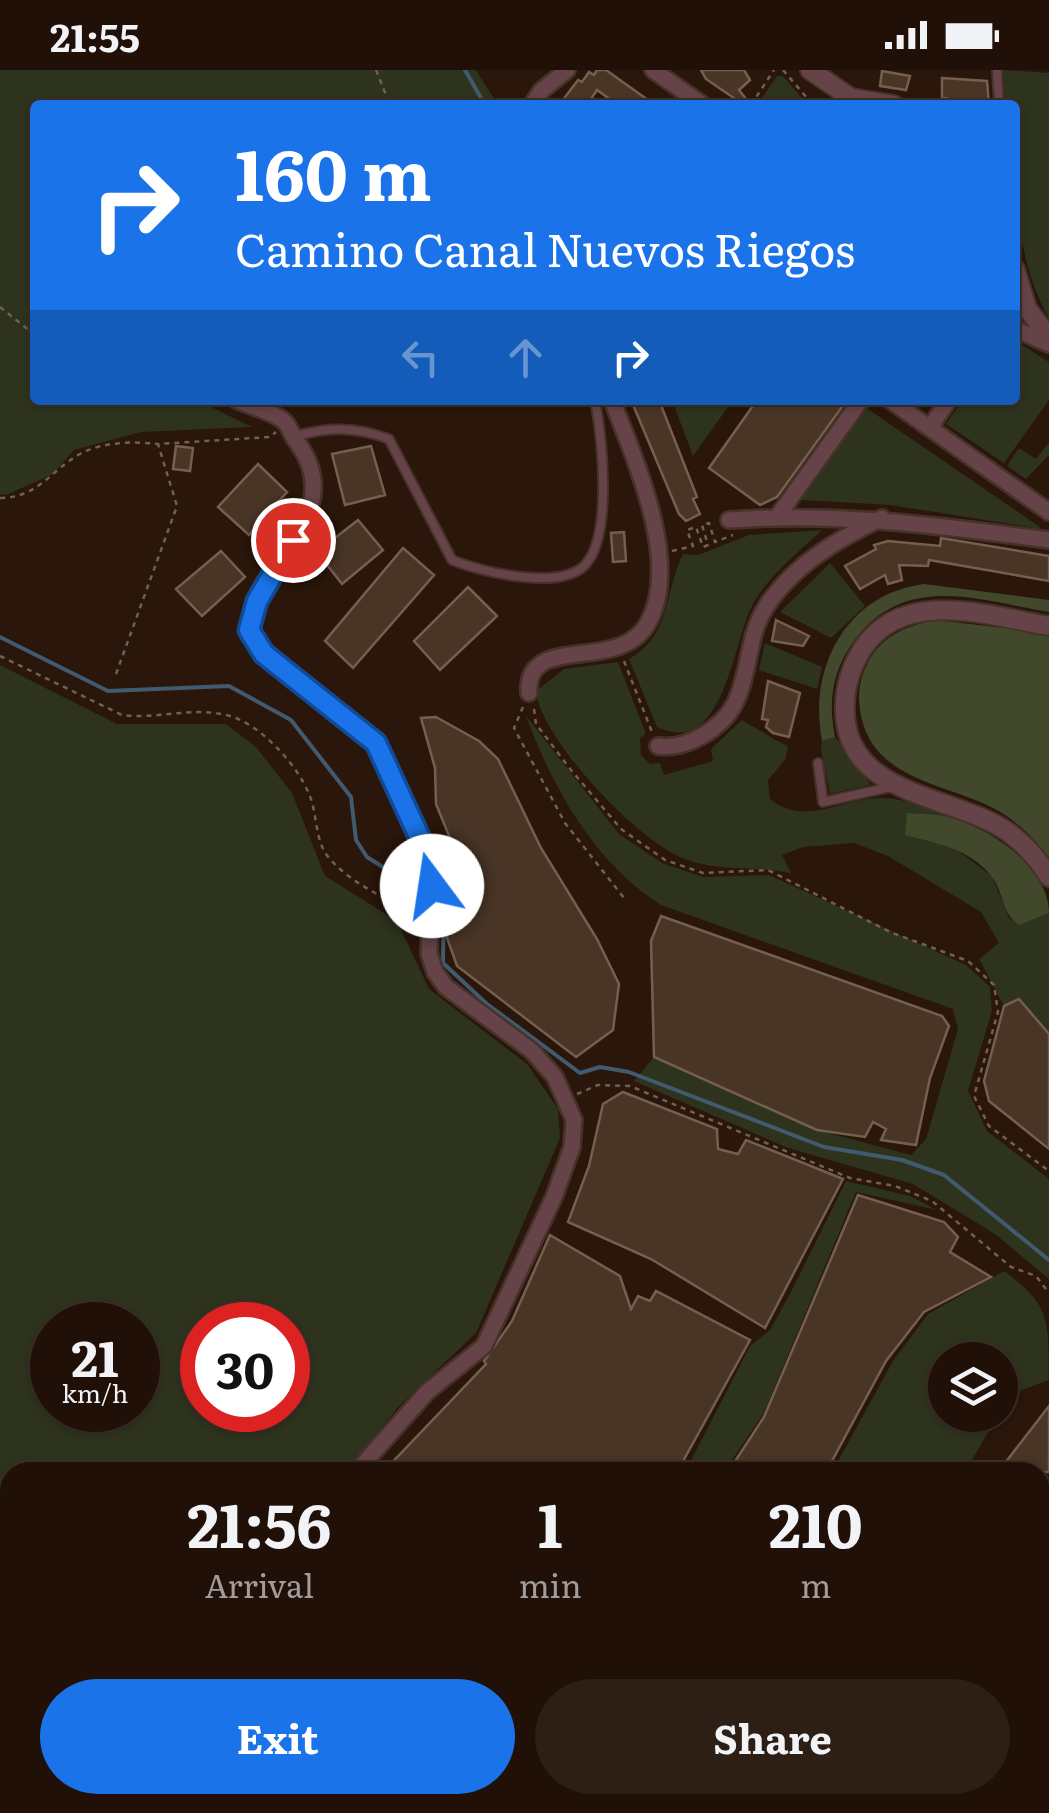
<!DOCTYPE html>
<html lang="en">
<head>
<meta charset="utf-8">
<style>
	body { margin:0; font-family:Literata,serif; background:#2d1e16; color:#f1f3f6; height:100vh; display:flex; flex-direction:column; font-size:38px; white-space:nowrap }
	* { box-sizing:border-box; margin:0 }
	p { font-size:32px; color:#a29d9c }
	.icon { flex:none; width:55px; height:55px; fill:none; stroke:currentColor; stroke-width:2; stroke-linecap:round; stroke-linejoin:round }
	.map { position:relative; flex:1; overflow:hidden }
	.panel { position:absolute; left:0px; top:1392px; width:1050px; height:352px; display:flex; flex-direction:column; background:#201008; border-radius:30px 30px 0 0; box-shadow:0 2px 8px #0004,0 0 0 2px #3d3029 }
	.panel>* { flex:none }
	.guide { position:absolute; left:30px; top:30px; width:990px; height:305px; border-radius:10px; box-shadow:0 2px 8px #0004,0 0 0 2px #3d3029; background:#1a73e8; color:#fff; overflow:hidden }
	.tools { position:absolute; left:928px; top:1272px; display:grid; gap:20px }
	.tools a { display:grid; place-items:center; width:90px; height:90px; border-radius:50%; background:#201008; box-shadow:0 2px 8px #0004,0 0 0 2px #3d3029; font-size:50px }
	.speed { position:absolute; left:30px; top:1232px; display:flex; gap:20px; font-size:50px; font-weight:700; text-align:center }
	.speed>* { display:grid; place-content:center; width:130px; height:130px; border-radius:50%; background:#201008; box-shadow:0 2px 8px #0004,0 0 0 2px #3d3029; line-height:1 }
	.speed small { font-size:25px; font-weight:400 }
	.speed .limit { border:15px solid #d22; background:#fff; color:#111 }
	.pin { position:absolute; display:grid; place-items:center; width:85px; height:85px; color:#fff; margin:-42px; border:5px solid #fff; border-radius:50%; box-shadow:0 2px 10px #0007 }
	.me { position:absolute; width:110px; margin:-55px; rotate:346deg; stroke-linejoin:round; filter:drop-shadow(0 0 8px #0008) }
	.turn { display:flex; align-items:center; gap:35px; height:210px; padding:0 40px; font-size:45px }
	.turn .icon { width:130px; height:130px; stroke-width:2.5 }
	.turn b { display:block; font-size:70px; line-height:85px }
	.lanes { display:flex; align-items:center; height:95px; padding:0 40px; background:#0003; justify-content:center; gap:50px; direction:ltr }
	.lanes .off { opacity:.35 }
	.eta { display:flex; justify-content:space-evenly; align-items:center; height:170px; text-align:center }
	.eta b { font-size:60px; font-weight:700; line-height:70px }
	.primary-button { display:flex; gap:20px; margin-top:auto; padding:20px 40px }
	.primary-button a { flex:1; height:115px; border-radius:60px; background:#1a73e8; color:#fff; font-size:40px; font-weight:700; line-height:115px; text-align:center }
	.primary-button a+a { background:#2d1e16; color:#f1f3f6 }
	.status { display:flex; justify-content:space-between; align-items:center; height:70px; padding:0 50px; background:#201008; direction:ltr }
	.status svg { height:28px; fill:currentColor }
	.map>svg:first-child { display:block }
	.green { fill:#2d331d; fill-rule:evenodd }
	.forest { fill:#41482b }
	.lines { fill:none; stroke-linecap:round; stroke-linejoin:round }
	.stream { stroke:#415a70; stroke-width:4 }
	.building { fill:#493526; stroke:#755f4f; stroke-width:2.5 }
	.service-casing { stroke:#463227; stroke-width:12 }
	.minor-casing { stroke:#463227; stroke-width:20 }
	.tertiary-casing { stroke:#463227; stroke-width:22 }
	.path { stroke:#726055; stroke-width:2.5; stroke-dasharray:5 5; stroke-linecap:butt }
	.service { stroke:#654349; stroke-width:8 }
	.minor { stroke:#654349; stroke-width:15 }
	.tertiary { stroke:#654349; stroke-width:18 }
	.route-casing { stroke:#114b97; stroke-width:25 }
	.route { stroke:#1a73e8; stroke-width:18 }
</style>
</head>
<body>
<div class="status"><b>21:55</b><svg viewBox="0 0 49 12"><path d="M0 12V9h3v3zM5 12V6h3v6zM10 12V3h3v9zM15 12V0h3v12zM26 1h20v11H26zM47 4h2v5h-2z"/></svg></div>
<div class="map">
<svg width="1049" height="1743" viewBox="0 0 1049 1743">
	<rect width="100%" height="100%" fill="#2a160a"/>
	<!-- green -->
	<path class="green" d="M0 0H476L498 35H35V330H197L252 357 141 362 74 380 53 404 6 425 0 424Z
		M1003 0 1049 3V249C1012 181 1015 110 1015 35H1005Z
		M777 6H783L808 35H757Z
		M1015 270 1049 292V330L1004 393 946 354 963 330H1015Z
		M672 330H733L693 386Z
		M865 337 1037 455 1041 459 890 435 801 430Z
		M1049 372V385L1026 409 1007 396 1019 378 1036 389Z
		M822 460C798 483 769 505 753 534 733 570 724 690 657 657L629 589C671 566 664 522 683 484L698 485 749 465Z
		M830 493 865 536 831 568 780 542Z
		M765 573 822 597 817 619 759 600Z
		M618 592 646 664 640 668 641 685 650 694 660 693 664 705 713 691 711 679 742 650 788 677 785 690 768 710 770 729C806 758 842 727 883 728 906 728 930 740 952 747L907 743 992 806 1009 848 1019 854 1049 843V964L1004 936 979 889 999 873 981 842 888 786 854 773 803 777 782 785 791 803C756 796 719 802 685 789 639 773 540 668 536 621L564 599Z
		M0 595 117 654H226L256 677 292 723 325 806 397 851 429 919 527 994 558 1039 560 1068 476 1263 398 1337 347 1402H10V1583L0 1587ZM52 1255H138V1340H52ZM202 1255H288V1340H202Z
		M526 646 619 764 662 793 703 807 769 805 966 895 990 917 992 941 968 1021 987 1061 1049 1109V1209L995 1164 913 1114 788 1078 634 1011 654 987 817 1060 911 1085 926 1069 958 959 953 939 661 835C595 793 553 719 526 646Z
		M835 667 871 715 830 724 821 679 822 671Z
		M846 1111 910 1126 937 1140 856 1122 764 1343 724 1402H685L750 1276 770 1260 791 1222Z
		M1004 1201C1049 1234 1049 1248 1049 1310L1019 1321 1000 1341V1290H945V1345H998L965 1402H832L893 1291 928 1244Z
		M1049 1515V1711L1040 1717V1520Z
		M730 1735H818L817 1743H729Z
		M902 1735H1025L1021 1743H900Z"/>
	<!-- forest -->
	<path class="forest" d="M924 514 1049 530V542C977 530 905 502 854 571 832 601 828 631 835 667L822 671C808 598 846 524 924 514Z
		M935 550 1049 563V791C1037 768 1011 746 987 735 939 713 874 707 861 646 858 631 858 616 864 601 878 567 902 557 935 550Z
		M907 743C922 744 940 744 954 748 993 761 1049 798 1049 843L1019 855C1001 843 1004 823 992 807 971 779 936 773 905 765Z"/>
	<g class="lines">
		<!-- stream -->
		<path class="stream" d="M465 0 485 35
			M0 567 108 621 229 616 291 650 351 727 356 770 367 787 418 819
			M444 818 443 893 487 934 580 1003 600 997 629 1002 824 1077 902 1090 944 1105 1049 1190
			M0 1562 10 1571
			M71 1735 72 1743"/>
	</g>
	<!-- building -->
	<path class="building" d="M597 0H606L655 35H618L597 20 587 35H559L578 10 582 12 589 2 594 5Z
		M701 0H744L750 10 739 20 751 35H744L706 9Z
		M882 1 910 6 906 20 880 16Z
		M942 8 987 11 989 35H965L942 27Z
		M631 330H659L697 427 693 429 700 444 686 451 679 444Z
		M757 330H847L777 427 760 435 709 398Z
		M176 376 193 378 190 401 173 399Z
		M371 376 385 425 345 435 332 384Z
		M258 394 287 422 249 465 218 437Z
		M358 450 383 480 342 514 317 482Z
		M624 462 626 491 613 492 611 463Z
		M941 468 1049 486V511L929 490 928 496 899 495 902 510 888 514 885 505 860 519 845 496 876 479 874 475 888 471 940 476Z
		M403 478 434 505 353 598 325 571Z
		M221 481 245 507 202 546 176 519Z
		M468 517 497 546 440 600 414 571Z
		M776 550 809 566 803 576 772 571Z
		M768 611 800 623 789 667 773 663 766 657 768 650 762 649Z
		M436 647 479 671 498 689 541 778 597 869 619 914 613 960 576 987 457 896 446 865 452 818 461 795 436 734 435 698 421 648Z
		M661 846 942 946 949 956 930 1008 916 1075 881 1070 886 1059 873 1052 865 1067 817 1060 654 987 651 871Z
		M1019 929 1049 964V1079L989 1031 984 1011 1004 936Z
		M623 1022 717 1059 718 1079 738 1084 746 1070 843 1109 765 1258 651 1189 568 1152 589 1096 603 1034Z
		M858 1125 944 1152 958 1167 950 1182 991 1207 924 1242 886 1291 826 1402H728L764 1347Z
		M550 1165 620 1206 631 1239 638 1226 650 1231 656 1221 750 1270 677 1402H383L486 1294 484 1291 512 1251Z
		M1049 1336V1402H999L1005 1393Z"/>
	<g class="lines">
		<!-- service casing -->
		<g class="service-casing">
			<path id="service" d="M997 0 999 35
				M292 367C328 357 354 356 389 369L452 490C481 502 560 521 585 495 613 465 602 368 595 330
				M818 693 823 732 891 717"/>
		</g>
		<!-- minor casing -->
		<g class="minor-casing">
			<path id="minor" d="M653 0 703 35
				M532 35 541 21 567 0
				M1015 259 1049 274
				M236 330C250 336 274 342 285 352 290 357 292 367 297 372 358 455 227 503 255 573L376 673 432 801 429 883 435 902 446 917 532 981 555 1007 574 1050 572 1077 554 1127 484 1276 427 1322 356 1402
				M890 330 1049 442
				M930 357 949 330
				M777 447 861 330
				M729 450C838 442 942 456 1049 470
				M529 623C525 561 619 605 648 553 682 493 634 388 612 330
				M658 676C686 680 722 659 735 633 750 604 747 566 766 537 793 495 838 469 882 448
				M0 1604 10 1600"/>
		</g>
		<!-- tertiary casing -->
		<g class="tertiary-casing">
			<path id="tertiary" d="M810 0 851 28 894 35
				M1015 199 1027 238 1049 268
				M1049 556C990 546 904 517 863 578 850 598 844 619 845 643 848 727 955 725 1008 762 1024 774 1039 790 1049 807"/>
		</g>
		<!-- path -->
		<path class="path" d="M376 0 390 35
			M783 0 813 35
			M751 35 774 0
			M0 237 35 265
			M0 428C38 428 51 400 80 384 101 372 133 371 157 374
			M672 481 693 476 687 460 696 457 703 477 708 475 702 455 709 453 715 472 733 465
			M0 586 122 645C161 650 197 634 236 648 265 660 297 695 309 724 318 744 314 772 330 789 352 814 385 828 414 843
			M624 591 652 662
			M116 604 177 436 158 374 270 367 276 362
			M523 637 514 658 565 753 624 828
			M534 639 536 654 571 700 621 759 665 790 703 803 768 800 890 862 968 891 994 915 998 942 974 1026 989 1056 1049 1101
			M577 1024 598 1015 630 1016 850 1108 895 1116 932 1131 1011 1197 1036 1206 1049 1223
			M1040 1492 1049 1485
			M1040 1514 1049 1510
			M1040 1724 1049 1718
			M889 1743 891 1735
			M1029 1743 1032 1735"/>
		<!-- service -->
		<use href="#service" class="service"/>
		<!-- minor -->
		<use href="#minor" class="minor"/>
		<!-- tertiary -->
		<use href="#tertiary" class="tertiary"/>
	</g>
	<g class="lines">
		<!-- route casing -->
		<g class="route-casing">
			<path id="route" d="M293 470 257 531 249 560 264 584 376 673 428 786 432 816"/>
		</g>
		<!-- route -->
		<use href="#route" class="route"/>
	</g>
</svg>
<div class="tools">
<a><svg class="icon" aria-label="layers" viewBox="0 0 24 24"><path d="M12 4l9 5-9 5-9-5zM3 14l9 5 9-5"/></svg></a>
</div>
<div class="speed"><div>21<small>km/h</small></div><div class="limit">30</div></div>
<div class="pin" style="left:293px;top:470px;background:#d93025"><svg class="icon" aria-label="arrive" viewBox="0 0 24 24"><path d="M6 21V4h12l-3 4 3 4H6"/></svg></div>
<svg class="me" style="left:432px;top:816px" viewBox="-20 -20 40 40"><circle r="19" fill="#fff"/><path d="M0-13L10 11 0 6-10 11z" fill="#1a73e8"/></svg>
<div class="guide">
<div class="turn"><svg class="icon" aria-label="right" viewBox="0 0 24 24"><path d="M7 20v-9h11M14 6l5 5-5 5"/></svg><div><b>160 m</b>Camino Canal Nuevos Riegos</div></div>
<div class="lanes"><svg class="icon off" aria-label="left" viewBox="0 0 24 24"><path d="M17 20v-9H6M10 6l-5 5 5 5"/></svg><svg class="icon off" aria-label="ahead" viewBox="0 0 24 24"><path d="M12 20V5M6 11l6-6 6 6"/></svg><svg class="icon" aria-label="right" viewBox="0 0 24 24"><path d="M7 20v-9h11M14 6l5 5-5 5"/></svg></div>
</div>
<section class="panel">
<div class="eta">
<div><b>21:56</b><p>Arrival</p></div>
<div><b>1</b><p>min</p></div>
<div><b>210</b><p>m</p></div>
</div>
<div class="primary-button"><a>Exit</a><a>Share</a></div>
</section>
</div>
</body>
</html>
